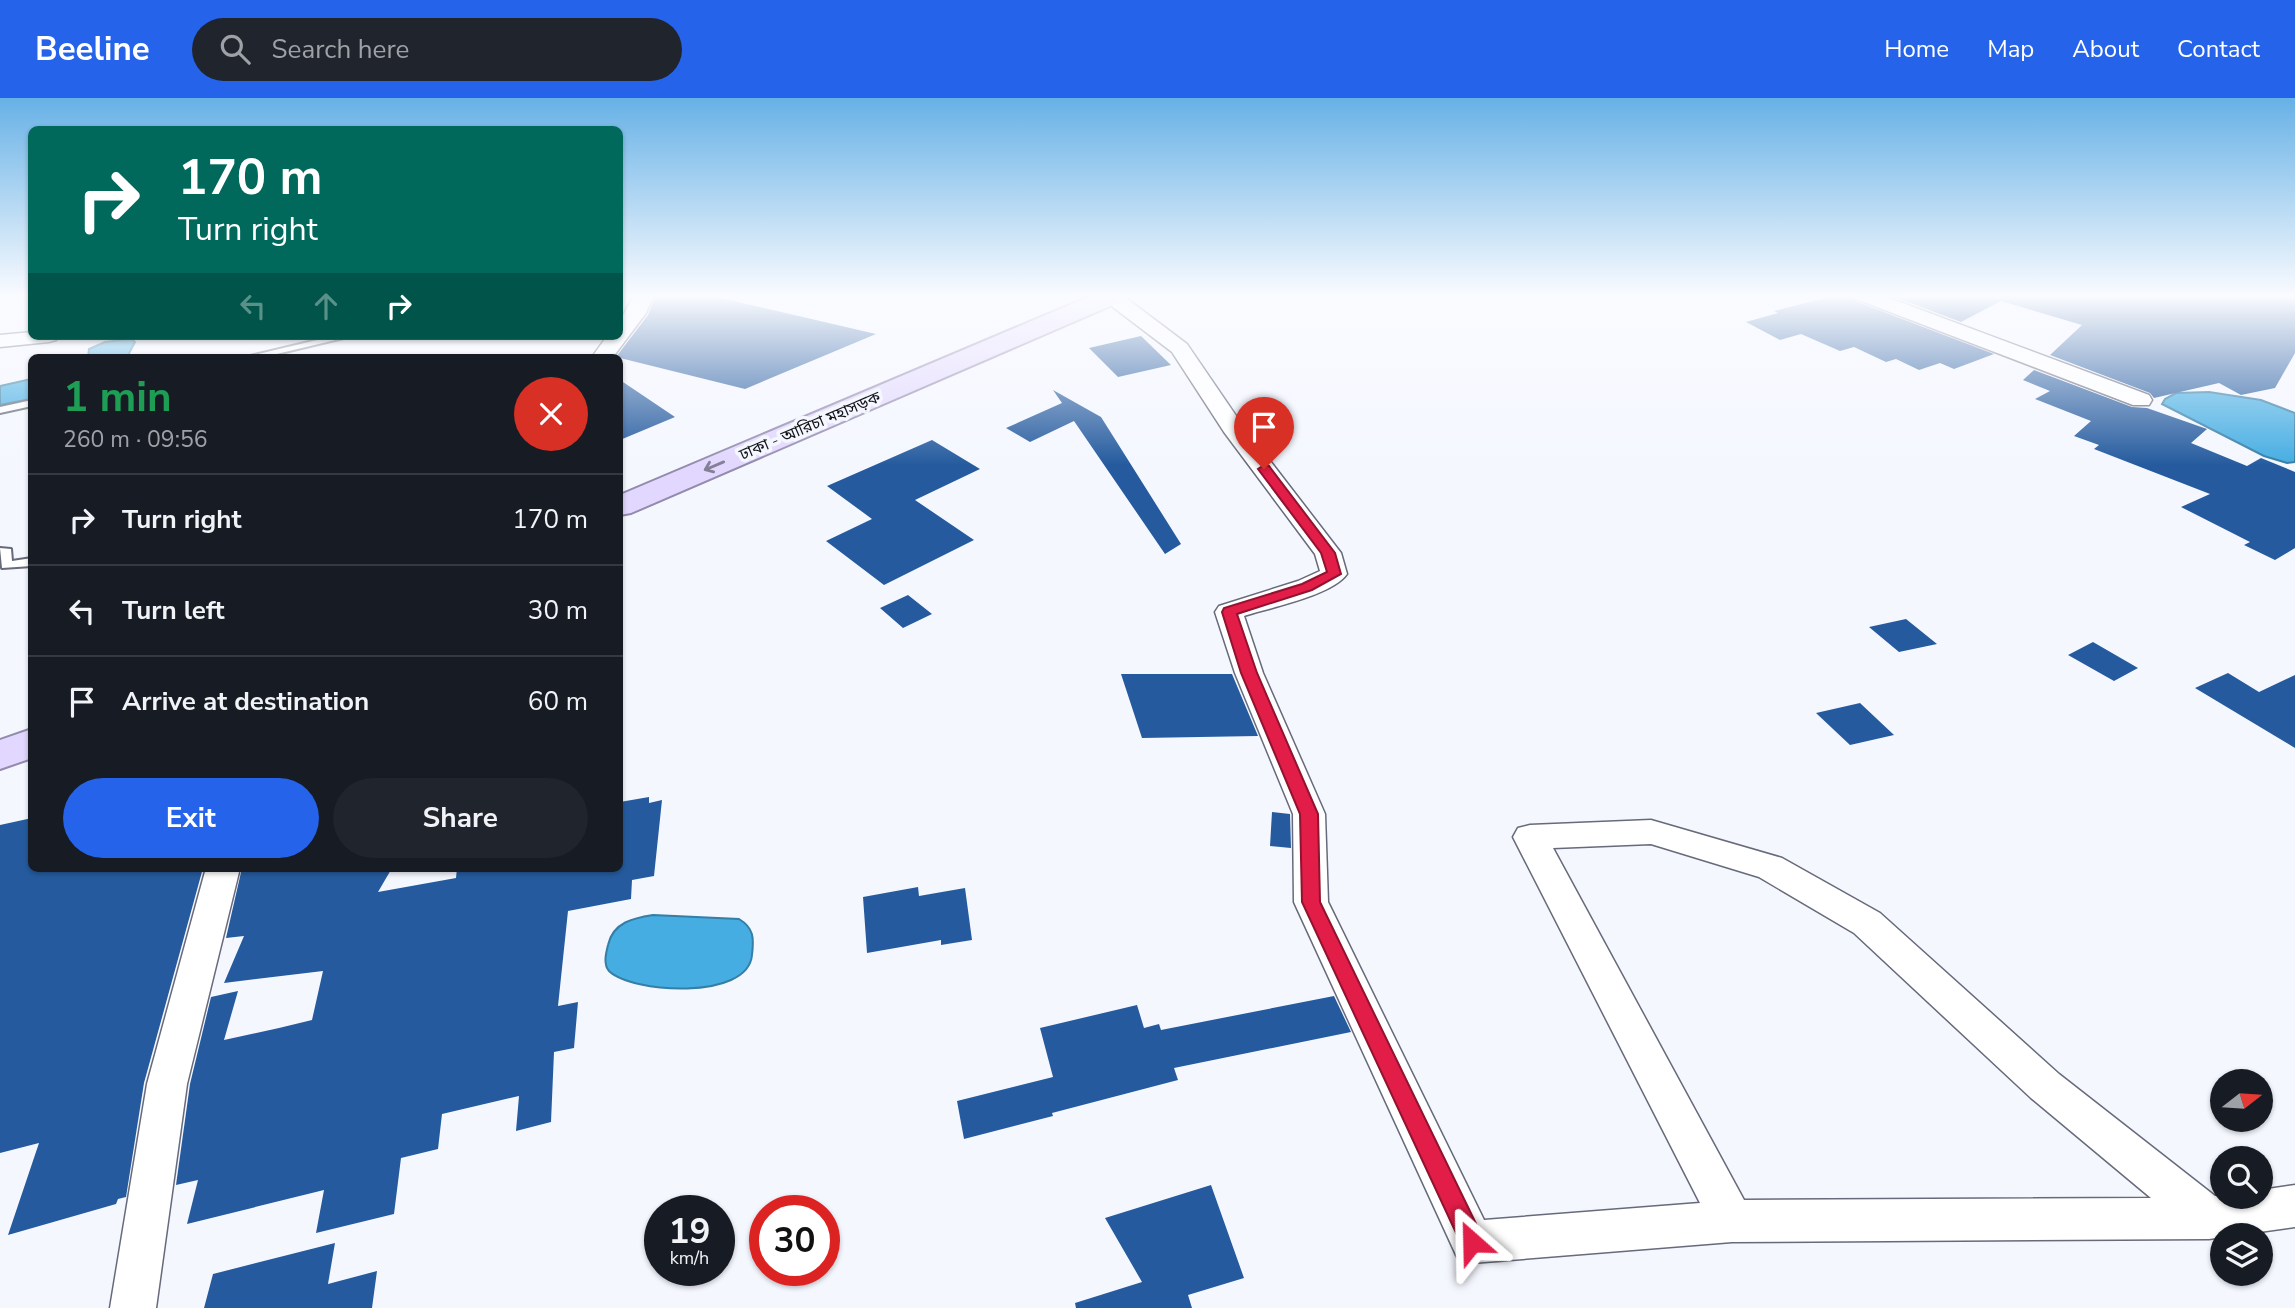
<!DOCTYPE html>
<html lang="en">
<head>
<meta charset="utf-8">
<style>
	body { margin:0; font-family:"Nunito Sans","Noto Sans Bengali",sans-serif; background:#20242c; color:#f1f3f6; height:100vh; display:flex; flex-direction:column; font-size:26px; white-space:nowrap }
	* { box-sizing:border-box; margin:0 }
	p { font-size:23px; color:#9ea1a6 }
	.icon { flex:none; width:38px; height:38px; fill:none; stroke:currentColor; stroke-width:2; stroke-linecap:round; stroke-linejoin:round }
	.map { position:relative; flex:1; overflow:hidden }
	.details { position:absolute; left:28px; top:256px; width:595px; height:518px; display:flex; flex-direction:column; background:#171b24; border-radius:10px; box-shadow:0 2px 5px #0004 }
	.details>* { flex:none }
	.banner { position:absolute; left:28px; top:28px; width:595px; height:214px; border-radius:10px; box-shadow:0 2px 5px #0004; background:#00695c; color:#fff; overflow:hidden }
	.needle { width:46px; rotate:73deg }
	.buttons { position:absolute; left:2210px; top:971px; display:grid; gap:14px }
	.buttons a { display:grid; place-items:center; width:63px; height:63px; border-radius:50%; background:#171b24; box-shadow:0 2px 5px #0004; font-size:35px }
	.speed { position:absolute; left:644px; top:1097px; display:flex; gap:14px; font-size:35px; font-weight:700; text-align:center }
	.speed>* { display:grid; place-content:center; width:91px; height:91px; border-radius:50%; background:#171b24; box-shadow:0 2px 5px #0004; line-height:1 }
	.speed small { font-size:18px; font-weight:400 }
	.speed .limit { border:10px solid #d22; background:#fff; color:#111 }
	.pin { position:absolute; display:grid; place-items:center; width:60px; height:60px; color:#fff; margin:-72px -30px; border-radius:50% 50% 50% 0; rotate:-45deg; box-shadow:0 0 7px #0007 }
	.pin .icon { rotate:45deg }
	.me { position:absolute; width:77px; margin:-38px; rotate:335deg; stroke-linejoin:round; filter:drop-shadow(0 0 5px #0008) }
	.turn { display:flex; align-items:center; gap:24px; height:147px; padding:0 35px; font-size:32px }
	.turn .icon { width:91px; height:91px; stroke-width:2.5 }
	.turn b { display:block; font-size:49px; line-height:60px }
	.lanes { display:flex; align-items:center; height:66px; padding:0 35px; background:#0003; justify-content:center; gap:35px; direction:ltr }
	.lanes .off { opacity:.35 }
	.round { display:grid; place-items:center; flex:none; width:74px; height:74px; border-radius:37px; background:#20242c }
	.head { display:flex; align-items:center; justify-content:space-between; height:119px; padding:0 35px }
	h1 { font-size:42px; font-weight:700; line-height:52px; color:#1e9e55 }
	.button { display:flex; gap:14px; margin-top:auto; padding:14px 35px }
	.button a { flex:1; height:80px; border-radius:42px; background:#2563eb; color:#fff; font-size:28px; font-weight:700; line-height:80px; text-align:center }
	.button a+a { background:#20242c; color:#f1f3f6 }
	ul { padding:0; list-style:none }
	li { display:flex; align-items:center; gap:21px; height:91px; padding:0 35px; border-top:2px solid #363941 }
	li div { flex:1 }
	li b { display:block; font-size:26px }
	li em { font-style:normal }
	header { display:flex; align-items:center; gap:42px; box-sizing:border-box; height:98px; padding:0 35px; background:#2563eb; color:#fff }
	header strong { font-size:33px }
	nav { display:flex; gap:38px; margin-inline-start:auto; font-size:24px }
	.search { width:490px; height:63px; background:#20242c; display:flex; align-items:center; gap:18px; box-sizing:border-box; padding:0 24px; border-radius:38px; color:#9ea1a6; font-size:26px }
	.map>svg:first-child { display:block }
	.water { fill:#45ade2; stroke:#357ea5; stroke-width:2 }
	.building { fill:#255b9e }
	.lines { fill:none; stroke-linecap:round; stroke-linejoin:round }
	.service-casing { stroke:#666a7a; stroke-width:4 }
	.minor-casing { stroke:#666a7a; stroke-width:3 }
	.trunk-casing { stroke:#938bad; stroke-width:4 }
	.service { fill:#fff; fill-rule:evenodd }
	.minor { fill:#fff; fill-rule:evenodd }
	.trunk { fill:#e2d7fe; fill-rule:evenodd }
	.oneway { stroke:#847e96 }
	.route { fill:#e11d48; stroke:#92132f; stroke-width:2 }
	.labels { text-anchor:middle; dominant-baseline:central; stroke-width:7; stroke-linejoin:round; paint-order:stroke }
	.far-street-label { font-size:16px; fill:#101117; stroke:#f5f7ff }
</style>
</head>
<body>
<header>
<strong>Beeline</strong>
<div class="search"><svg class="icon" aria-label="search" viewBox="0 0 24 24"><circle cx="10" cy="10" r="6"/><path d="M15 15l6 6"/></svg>Search here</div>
<nav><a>Home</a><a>Map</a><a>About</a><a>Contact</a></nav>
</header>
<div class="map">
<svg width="2295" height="1210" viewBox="0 0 2295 1210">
	<rect width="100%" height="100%" fill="#f5f7ff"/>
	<!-- water -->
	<path class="water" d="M131 241 135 244 127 259H88L89 251 105 244Z
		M31 281V301L0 307V288Z
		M2209 294 2261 302 2295 315V364L2287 365 2264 358 2162 306 2165 301 2176 295Z
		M653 817 739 821C754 830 754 840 752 857 748 903 631 895 609 873 603 866 606 855 608 847 613 824 634 820 653 817Z"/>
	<!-- building -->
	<path class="building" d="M656 197H708L876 236 745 291 616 259 648 217Z
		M1837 197H1852L1855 203 1994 256 1954 271 1940 265 1919 272 1896 261 1886 264 1854 249 1840 253 1801 236 1780 242 1746 224 1778 215 1774 213Z
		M1889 197H2295V255L2275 290 2241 297 2219 285 2154 300 2150 295 2050 257 2082 227 2001 203 1961 224Z
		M1141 238 1171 267 1118 279 1089 250Z
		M2034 272 2132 309 2147 310 2207 331 2191 345 2247 368 2261 360 2295 374V450L2275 462 2244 447 2250 444 2181 409 2210 396 2094 351 2099 347 2074 338 2091 323 2035 301 2050 293 2023 282Z
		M620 282 675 319 620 342Z
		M1053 292 1101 319 1181 446 1165 456 1074 323 1030 344 1006 330 1062 305Z
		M932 342 980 371 915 402 974 442 884 487 826 443 872 421 827 388Z
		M908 497 932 516 903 530 880 510Z
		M1906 521 1937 546 1899 554 1869 529Z
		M2093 544 2138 570 2114 583 2068 557Z
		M2228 575 2259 594 2295 577V650L2195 590Z
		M1121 576H1232L1258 638 1142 640Z
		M1860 605 1894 637 1850 647 1816 615Z
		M649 699V705L662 702 654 778 632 782 631 801 568 813 558 908 578 904 574 950 554 954 551 1024 516 1033 519 998 442 1016 438 1051 401 1060 394 1116 316 1135 324 1092 187 1126 198 1082 176 1087 190 986 211 899 238 893 224 942 279 930 312 922 323 873 224 885 244 838 226 840 242 770H392L378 794 456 780 457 770H620V704Z
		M1272 714 1290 716 1291 750 1270 748Z
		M32 720V770H203L144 985 126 1099 118 1101 116 1106 8 1137 39 1045 0 1055V727Z
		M918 789 919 798 965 790 972 842 941 847V842L867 855 863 799Z
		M1334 898 1351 934 1174 970 1178 982 1052 1015 1053 1018 964 1041 957 1003 1053 979 1040 930 1137 907 1144 930 1159 926 1161 932Z
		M1211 1087 1244 1180 1188 1197 1192 1210H1076L1075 1205 1142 1184 1105 1120Z
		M335 1145 328 1186 377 1173 372 1210H204L213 1176Z"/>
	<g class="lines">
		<!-- service casing -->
		<g class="service-casing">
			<path id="service" d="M334 238H352L264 259H246Z
				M32 302V308L0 315V309Z
				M0 450 11 451 12 463 32 460V468L2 470Z"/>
		</g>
		<!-- minor casing -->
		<g class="minor-casing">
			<path id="minor" d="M634 197H654L646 215 613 259H592L607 238H620V223Z
				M1104 197H1122L1187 246 1241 325 1341 455 1347 476C1333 497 1269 510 1244 518L1263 575 1325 716 1328 804 1484 1122 1700 1105 1513 739 1518 730 1530 727 1651 722 1782 760 1880 815 2059 976 2215 1098 2261 1099V1092L2295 1087V1129L2209 1141 1732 1144 1472 1165 1457 1159 1294 804 1293 716 1235 575 1215 514 1219 508 1298 483 1320 473 1315 456 1224 334 1172 254 1105 203ZM1651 746 1759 779 1854 835 2031 1000 2151 1100 1744 1102 1553 750Z
				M1854 197H1881L2149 297 2152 302 2149 307H2133L1856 201Z
				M32 234V238H59L56 242 49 244 0 249V237Z
				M206 770H240L187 986 156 1210H110L147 986Z"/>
		</g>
		<!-- trunk casing -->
		<g class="trunk-casing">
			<path id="trunk" d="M1093 197H1127L1124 202 631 415 620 417V397Z
				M32 631V660L0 671V642Z"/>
		</g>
		<!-- service -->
		<use href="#service" class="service"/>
		<!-- minor -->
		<use href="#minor" class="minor"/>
		<!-- trunk -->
		<use href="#trunk" class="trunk"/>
	</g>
	<!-- one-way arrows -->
	<defs><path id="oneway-shaft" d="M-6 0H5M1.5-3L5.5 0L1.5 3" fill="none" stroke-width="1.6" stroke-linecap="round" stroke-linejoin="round" transform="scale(1.75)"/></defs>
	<use class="oneway" href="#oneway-shaft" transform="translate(714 368) rotate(157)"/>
	<!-- sky -->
	<linearGradient id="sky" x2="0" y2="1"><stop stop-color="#67b1e6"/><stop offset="0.54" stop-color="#fafbff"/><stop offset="1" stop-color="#fafbff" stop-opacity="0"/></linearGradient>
	<rect width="2295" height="367" fill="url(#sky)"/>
	<!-- route -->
	<path class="route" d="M1264 367 1269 368 1335 455 1341 476 1312 492 1237 516 1257 575 1318 716 1320 804 1481 1136 1484 1144 1481 1152 1472 1156 1464 1152 1302 804 1300 716 1241 575 1222 514 1224 510 1302 486 1327 474 1321 455 1258 371Z"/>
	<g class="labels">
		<!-- far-street labels -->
		<g class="far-street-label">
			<text transform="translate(810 328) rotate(-23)">ঢাকা - আরিচা মহাসড়ক</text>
		</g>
	</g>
</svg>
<div class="buttons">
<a><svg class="needle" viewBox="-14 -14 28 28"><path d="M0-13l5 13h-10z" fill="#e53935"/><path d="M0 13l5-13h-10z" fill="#9ea1a6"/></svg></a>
<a><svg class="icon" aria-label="search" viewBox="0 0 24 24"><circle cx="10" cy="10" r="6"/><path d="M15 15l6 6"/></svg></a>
<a><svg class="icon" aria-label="layers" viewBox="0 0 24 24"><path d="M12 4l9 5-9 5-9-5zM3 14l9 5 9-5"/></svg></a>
</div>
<div class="speed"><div>19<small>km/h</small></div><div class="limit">30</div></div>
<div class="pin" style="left:1264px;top:371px;background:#d93025"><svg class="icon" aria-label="arrive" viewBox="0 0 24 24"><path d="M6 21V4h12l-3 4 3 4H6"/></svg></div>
<svg class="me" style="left:1472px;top:1144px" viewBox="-20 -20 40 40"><path d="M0-17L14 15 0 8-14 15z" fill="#e11d48" stroke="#fff" stroke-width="4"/></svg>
<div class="banner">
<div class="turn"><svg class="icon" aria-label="right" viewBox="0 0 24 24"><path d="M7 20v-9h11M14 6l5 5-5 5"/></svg><div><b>170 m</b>Turn right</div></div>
<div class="lanes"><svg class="icon off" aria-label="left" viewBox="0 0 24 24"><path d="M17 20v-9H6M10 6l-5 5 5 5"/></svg><svg class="icon off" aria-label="ahead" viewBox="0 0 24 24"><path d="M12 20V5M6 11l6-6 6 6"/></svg><svg class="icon" aria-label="right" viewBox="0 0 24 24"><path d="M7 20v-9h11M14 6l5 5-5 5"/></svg></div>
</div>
<section class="details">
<div class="head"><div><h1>1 min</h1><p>260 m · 09:56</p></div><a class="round" style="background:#d93025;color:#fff"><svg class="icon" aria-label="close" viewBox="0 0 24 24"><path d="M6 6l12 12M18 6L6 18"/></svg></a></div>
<ul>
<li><svg class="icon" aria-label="right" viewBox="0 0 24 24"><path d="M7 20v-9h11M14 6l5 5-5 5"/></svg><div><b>Turn right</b></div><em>170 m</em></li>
<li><svg class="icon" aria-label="left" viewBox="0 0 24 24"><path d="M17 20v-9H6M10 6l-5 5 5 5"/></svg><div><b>Turn left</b></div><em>30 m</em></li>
<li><svg class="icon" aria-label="arrive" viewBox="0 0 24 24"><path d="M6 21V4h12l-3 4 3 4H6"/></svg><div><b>Arrive at destination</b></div><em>60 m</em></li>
</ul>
<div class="button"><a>Exit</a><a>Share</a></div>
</section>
</div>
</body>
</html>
